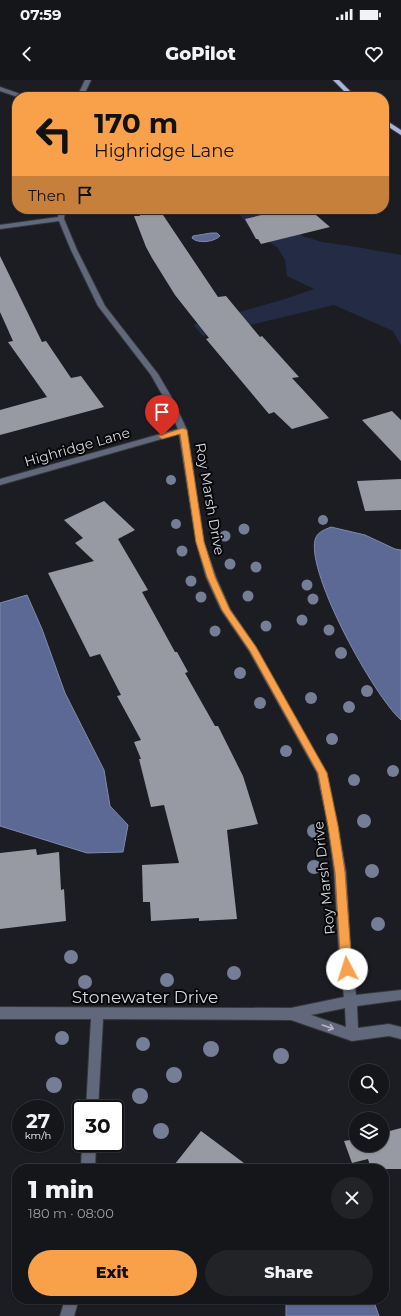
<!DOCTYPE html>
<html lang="en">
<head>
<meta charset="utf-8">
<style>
	body { margin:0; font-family:Montserrat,sans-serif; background:#212327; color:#f1f3f6; height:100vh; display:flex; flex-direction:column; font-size:15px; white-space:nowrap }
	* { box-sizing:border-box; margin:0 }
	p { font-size:13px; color:#9d9fa2 }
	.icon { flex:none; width:22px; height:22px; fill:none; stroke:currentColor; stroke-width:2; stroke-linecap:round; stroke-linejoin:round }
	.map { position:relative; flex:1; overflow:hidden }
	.side { position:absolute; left:12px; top:1084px; width:377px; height:140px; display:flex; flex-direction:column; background:#14161a; border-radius:16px; box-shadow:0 1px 3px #0004,0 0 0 1px #333539 }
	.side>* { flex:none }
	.guide { position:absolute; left:12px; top:12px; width:377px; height:122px; border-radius:16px; box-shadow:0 1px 3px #0004,0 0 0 1px #333539; background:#f8a14a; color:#111; overflow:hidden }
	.fabs { position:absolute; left:349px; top:984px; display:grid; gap:8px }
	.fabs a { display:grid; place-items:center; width:40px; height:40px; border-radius:50%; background:#14161a; box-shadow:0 1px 3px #0004,0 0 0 1px #333539; font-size:20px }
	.speed { position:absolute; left:12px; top:1020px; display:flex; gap:8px; font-size:20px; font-weight:700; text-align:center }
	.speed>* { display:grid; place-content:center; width:52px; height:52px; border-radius:50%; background:#14161a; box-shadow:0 1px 3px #0004,0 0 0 1px #333539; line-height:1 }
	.speed small { font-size:10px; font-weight:400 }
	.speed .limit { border:2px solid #111; border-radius:6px; background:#fff; color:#111 }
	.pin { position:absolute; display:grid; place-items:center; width:34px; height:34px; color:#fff; margin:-41px -17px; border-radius:50% 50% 50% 0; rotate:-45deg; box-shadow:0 0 4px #0007 }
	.pin .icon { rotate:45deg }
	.me { position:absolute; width:44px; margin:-22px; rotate:355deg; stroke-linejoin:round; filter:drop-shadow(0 0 3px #0008) }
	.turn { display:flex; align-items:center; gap:14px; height:84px; padding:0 16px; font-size:18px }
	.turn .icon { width:52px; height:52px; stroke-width:2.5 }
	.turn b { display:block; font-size:28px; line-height:34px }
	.then { display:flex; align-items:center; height:38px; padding:0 16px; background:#0003; gap:8px; font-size:15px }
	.round { display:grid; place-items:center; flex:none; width:42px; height:42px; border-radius:21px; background:#212327 }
	.head { display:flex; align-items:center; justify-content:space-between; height:68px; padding:0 16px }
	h1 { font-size:24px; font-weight:800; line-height:30px }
	.button { display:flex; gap:8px; margin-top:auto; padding:8px 16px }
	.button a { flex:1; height:46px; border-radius:24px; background:#f8a14a; color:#111; font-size:16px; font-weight:800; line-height:46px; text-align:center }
	.button a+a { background:#212327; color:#f1f3f6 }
	.status { display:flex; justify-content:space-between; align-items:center; height:28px; padding:0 20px; background:#14161a; direction:ltr }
	.status svg { height:11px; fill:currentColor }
	header { display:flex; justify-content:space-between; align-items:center; height:52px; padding:0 16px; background:#14161a; font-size:18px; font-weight:800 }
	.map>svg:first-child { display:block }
	.green { fill:#242b44 }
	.water { fill:#5d6995; stroke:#818aaa }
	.building { fill:#989aa3 }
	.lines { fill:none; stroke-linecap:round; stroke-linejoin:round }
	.minor-casing { stroke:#35373d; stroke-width:2 }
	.major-casing { stroke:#35373d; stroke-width:2 }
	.minor { fill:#62687b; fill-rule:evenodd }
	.major { fill:#a8b4dd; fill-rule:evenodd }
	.tree { fill:#757d97 }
	.oneway { stroke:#b3b6bf }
	.route { fill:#f8a14a; stroke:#a16930 }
	.labels { text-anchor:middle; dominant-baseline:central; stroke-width:4; stroke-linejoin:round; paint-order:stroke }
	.street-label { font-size:14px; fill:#d6d7dc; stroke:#07070a }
	.near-street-label { font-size:17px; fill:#d6d7dc; stroke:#07070a }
</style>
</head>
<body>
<div class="status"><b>07:59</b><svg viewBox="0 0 49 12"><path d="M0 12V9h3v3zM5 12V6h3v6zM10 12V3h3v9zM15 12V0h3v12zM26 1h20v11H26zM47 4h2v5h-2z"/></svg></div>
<header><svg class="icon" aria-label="back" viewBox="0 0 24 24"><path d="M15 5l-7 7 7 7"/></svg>GoPilot<svg class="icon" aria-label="heart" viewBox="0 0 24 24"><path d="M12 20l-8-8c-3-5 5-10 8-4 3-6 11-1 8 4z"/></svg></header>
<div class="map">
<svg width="401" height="1236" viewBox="0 0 401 1236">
	<rect width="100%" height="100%" fill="#1b1d23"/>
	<!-- green -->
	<path class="green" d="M236 129H289L302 156 322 162 357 167 401 175V265L393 251 334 225 203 256 193 245 282 220 314 209 287 196 285 180 278 168 249 147Z"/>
	<!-- water -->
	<path class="water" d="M211 153H217L220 156C214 162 198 164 192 158L193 156Z
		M331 447 365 455 395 469 401 470V640C374 616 307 495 315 460 317 452 324 450 331 447Z
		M27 515 42 549 65 613 104 690 110 726 128 745 123 772 87 773 0 746V523Z
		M286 1219H373L379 1236H286Z"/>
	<!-- building -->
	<path class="building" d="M137 129H159L218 217 226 216 260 257 262 256 299 297 292 298 329 338 292 349 274 332 269 334 206 259 209 258 175 215 152 178 146 167 134 136H140Z
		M287 129H309L330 147 261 164 258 159H256L245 139Z
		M0 176 42 262 46 261 71 298 81 296 104 327 0 355V330L47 317 8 262 13 261 0 232Z
		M392 331 401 340V381L362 340Z
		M401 399V430L365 431 357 401Z
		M104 421 135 450 118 459 148 510 142 512 175 572H177L188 592 185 593 215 646H218L243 696 258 744 227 750 237 839 199 841V838L151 841 150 822H143L142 785 179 783 164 725 151 727 139 679H141L134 662 141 660 117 616 121 615 100 574 90 577 48 493 94 481 75 463 83 458 64 440Z
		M36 769 37 775 59 772 61 810 64 809 66 841 0 849V773Z
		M401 1048V1089H371L368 1079 352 1083 344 1061 356 1059V1065H382V1053Z
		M201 1051 252 1089H171Z"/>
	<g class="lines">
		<!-- minor casing -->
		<g class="minor-casing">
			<path id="minor" d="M85 0H91L83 17H77Z
				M0 7 26 16 27 17H18L0 11Z
				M59 129H65L64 139 77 170 105 226 158 294 172 318 187 350 204 462 216 497 230 529 256 567 327 693 338 746 346 792 351 874 356 915 401 910V920L357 926 358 948 389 944 401 947V959L389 956 352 961 291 940 103 939 98 1029H86L91 939H0V927L291 928 344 917 339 874 334 792 328 746 317 693 249 571 221 530 206 497 196 462 179 354 0 405V399L178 349 164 318 151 295 98 226 71 170 59 141 0 149V145L58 137ZM345 928 346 947 311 935Z
				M82 1063H96L95 1089H81Z
				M65 1219H79L74 1236H60Z"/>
		</g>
		<!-- major casing -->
		<g class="major-casing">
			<path id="major" d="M333 0H339L356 17H350Z
				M384 39 401 50V55L384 44Z"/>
		</g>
		<!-- minor -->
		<use href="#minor" class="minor"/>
		<!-- major -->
		<use href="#major" class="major"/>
	</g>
	<!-- trees -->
	<g class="tree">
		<circle cx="171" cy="400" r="5"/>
		<circle cx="323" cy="440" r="5"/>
		<circle cx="176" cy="444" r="5"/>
		<circle cx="244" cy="449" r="5.5"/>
		<circle cx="225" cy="456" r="5.5"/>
		<circle cx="182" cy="471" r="5.5"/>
		<circle cx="230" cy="484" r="5.5"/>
		<circle cx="256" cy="487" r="5.5"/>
		<circle cx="191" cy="501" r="5.5"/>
		<circle cx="307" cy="505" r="5.5"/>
		<circle cx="248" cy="516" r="5.5"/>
		<circle cx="201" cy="517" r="5.5"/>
		<circle cx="313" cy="519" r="5.5"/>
		<circle cx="302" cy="540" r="5.5"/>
		<circle cx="266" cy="546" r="5.5"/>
		<circle cx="329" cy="550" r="5.5"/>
		<circle cx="215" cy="551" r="5.5"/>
		<circle cx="341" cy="573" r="6"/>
		<circle cx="240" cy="593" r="6"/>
		<circle cx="367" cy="611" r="6"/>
		<circle cx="311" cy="618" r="6"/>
		<circle cx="260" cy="623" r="6"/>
		<circle cx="349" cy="627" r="6"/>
		<circle cx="332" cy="659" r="6"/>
		<circle cx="286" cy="671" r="6"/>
		<circle cx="393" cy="691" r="6"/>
		<circle cx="354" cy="700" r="6"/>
		<circle cx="364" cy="741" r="7"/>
		<circle cx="314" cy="751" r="7"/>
		<circle cx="314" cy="787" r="7"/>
		<circle cx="372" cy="791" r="7"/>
		<circle cx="378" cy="844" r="7"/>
		<circle cx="71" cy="877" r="7"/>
		<circle cx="234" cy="893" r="7"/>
		<circle cx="167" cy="900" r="7"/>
		<circle cx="85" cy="902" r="7"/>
		<circle cx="62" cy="958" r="7"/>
		<circle cx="143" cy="964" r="7"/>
		<circle cx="211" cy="969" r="8"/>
		<circle cx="281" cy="976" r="8"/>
		<circle cx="174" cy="995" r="8"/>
		<circle cx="54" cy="1005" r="8"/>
		<circle cx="140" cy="1016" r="8"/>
		<circle cx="161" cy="1051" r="8"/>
	</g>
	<!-- one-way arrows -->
	<defs><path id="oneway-shaft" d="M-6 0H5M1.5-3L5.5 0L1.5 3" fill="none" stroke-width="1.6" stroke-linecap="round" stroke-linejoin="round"/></defs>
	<use class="oneway" href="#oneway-shaft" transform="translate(328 947) rotate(19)"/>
	<!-- route -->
	<path class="route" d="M183 348 187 350 204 462 215 497 230 530 256 567 327 693 338 746 345 792 352 889 351 893 347 894 343 893 341 889 335 792 328 746 318 693 250 571 222 530 207 497 196 462 180 354 162 359 158 356Z"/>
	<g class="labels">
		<!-- street labels -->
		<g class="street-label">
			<text transform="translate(77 367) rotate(-16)">Highridge Lane</text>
			<text transform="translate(210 419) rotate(80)">Roy Marsh Drive</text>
			<text transform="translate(324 798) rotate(-96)">Roy Marsh Drive</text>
		</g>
		<!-- near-street labels -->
		<g class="near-street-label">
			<text x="145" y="917">Stonewater Drive</text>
		</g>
	</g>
</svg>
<div class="fabs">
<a><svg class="icon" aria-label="search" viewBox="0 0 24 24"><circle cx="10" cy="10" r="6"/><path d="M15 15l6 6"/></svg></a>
<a><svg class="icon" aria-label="layers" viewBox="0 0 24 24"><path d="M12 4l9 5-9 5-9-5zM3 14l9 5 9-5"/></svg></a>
</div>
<div class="speed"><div>27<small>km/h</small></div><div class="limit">30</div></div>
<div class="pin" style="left:162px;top:356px;background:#d93025"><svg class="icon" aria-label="arrive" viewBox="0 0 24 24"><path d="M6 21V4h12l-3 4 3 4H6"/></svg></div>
<svg class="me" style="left:347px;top:889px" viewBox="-20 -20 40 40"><circle r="19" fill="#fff"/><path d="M0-13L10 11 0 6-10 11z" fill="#f8a14a"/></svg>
<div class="guide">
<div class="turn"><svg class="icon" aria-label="left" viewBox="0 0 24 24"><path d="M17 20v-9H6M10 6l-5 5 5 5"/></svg><div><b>170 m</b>Highridge Lane</div></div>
<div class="then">Then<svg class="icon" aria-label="arrive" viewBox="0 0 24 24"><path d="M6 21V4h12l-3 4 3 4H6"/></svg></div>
</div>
<section class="side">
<div class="head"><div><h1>1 min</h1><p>180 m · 08:00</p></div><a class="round"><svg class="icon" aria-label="close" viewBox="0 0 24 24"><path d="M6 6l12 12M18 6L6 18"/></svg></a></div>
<div class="button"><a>Exit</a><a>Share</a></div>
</section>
</div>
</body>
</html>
